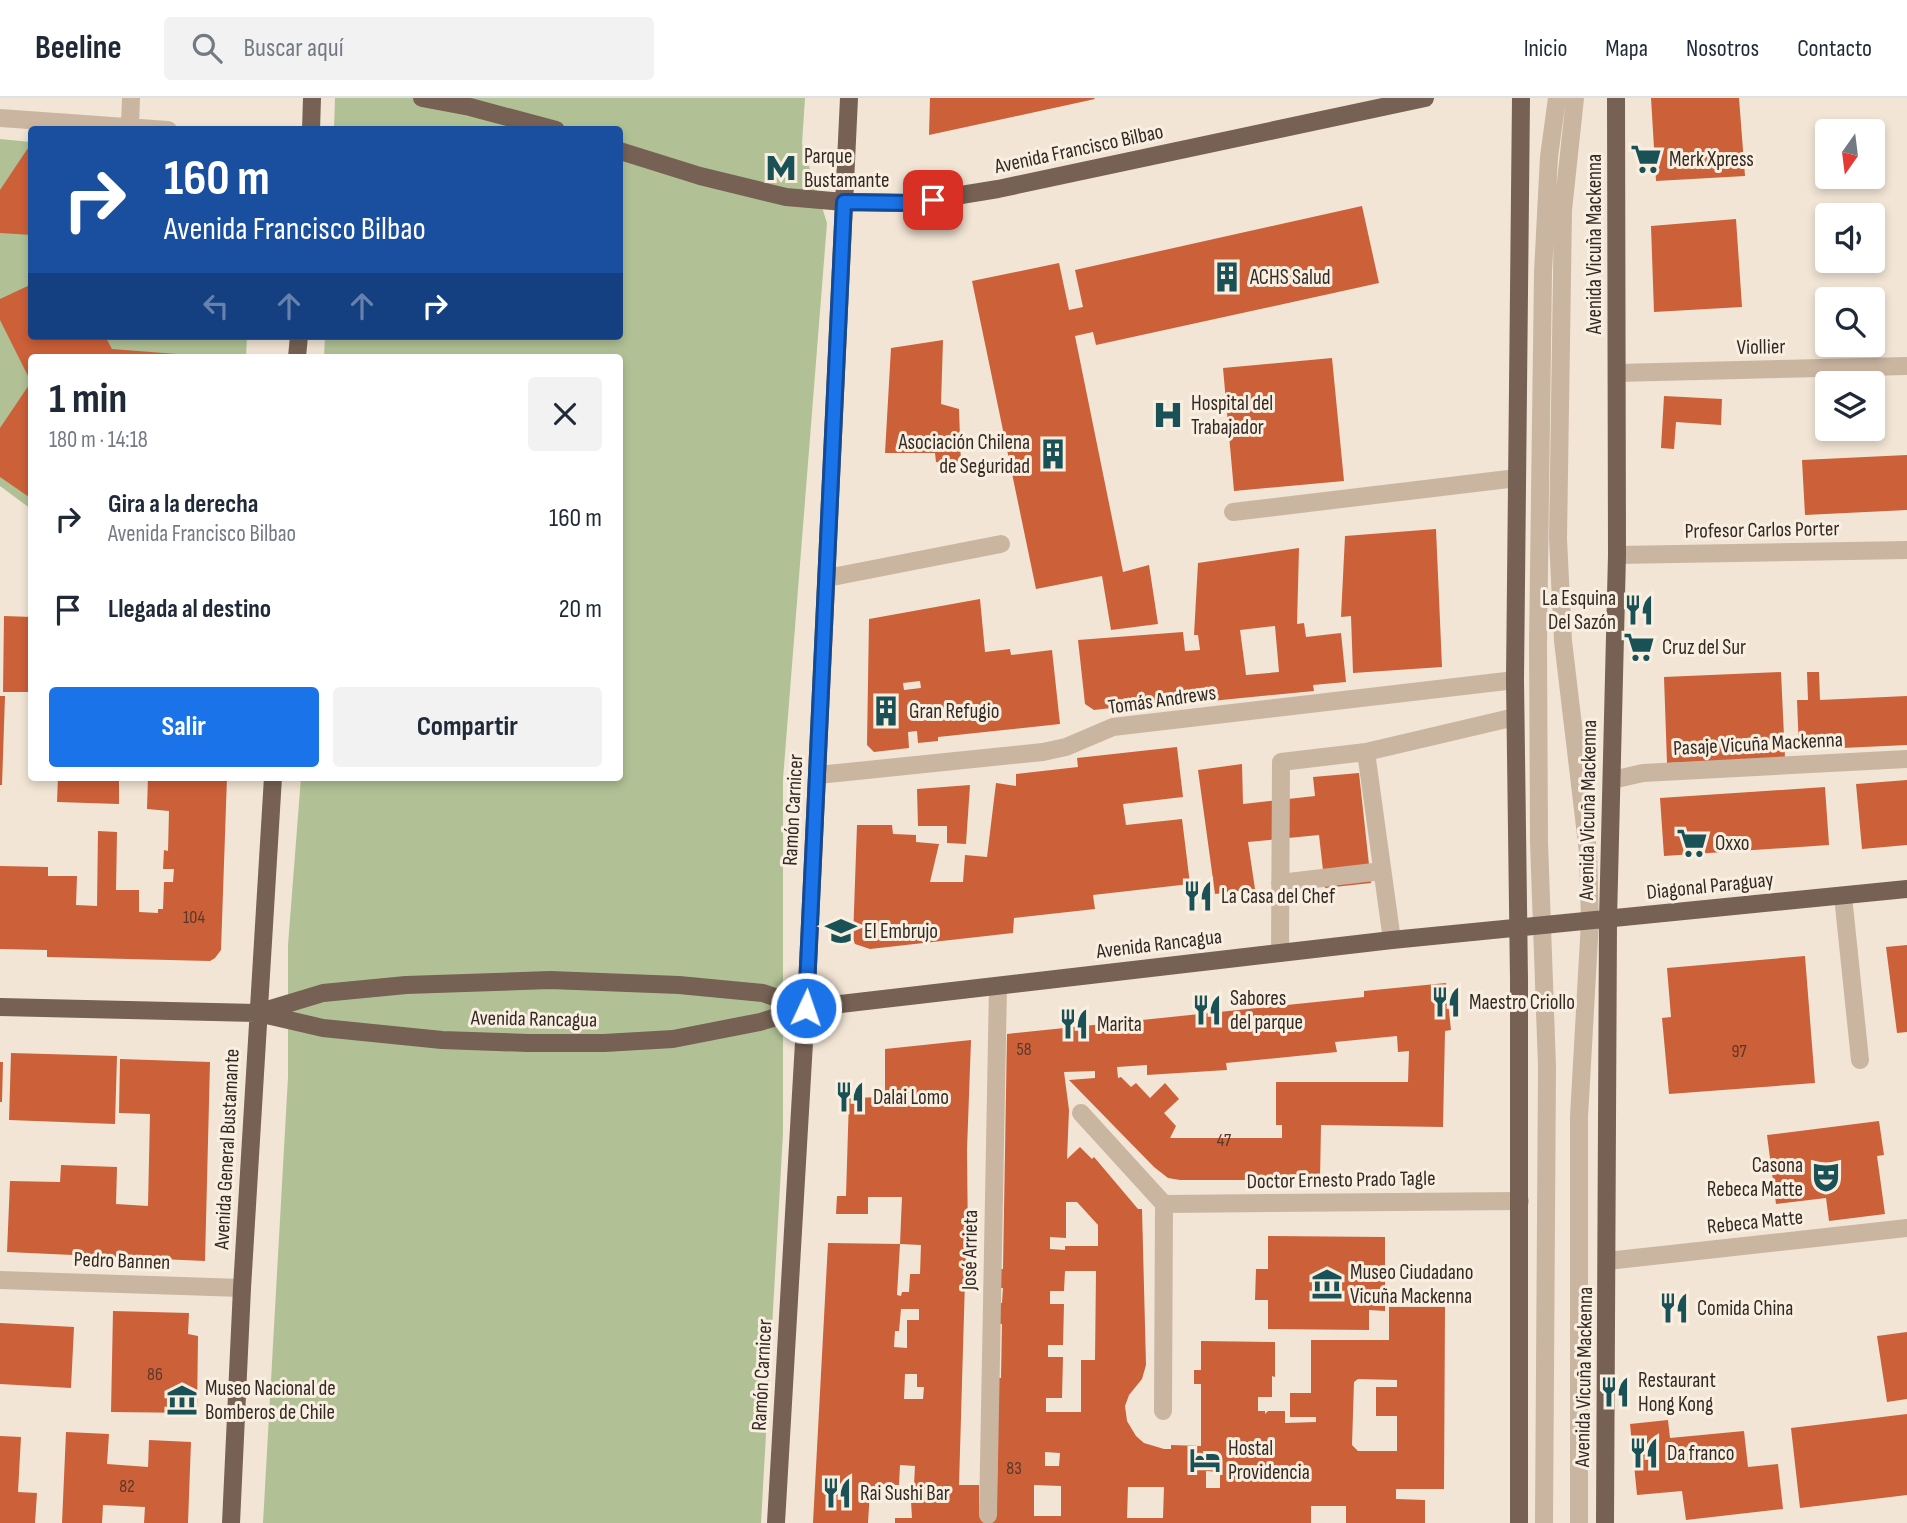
<!DOCTYPE html>
<html lang="es">
<head>
<meta charset="utf-8">
<style>
	body { margin:0; font-family:"Sofia Sans Condensed",sans-serif; background:#f2f2f3; color:#1f2937; height:100vh; display:flex; flex-direction:column; font-size:26px; white-space:nowrap }
	* { box-sizing:border-box; margin:0 }
	p { font-size:23px; color:#747a83 }
	.icon { flex:none; width:38px; height:38px; fill:none; stroke:currentColor; stroke-width:2; stroke-linecap:round; stroke-linejoin:round }
	.map { position:relative; flex:1; overflow:hidden }
	.side { position:absolute; left:28px; top:256px; width:595px; height:427px; display:flex; flex-direction:column; background:#fff; border-radius:7px; box-shadow:0 4px 10px #0003 }
	.side>* { flex:none }
	.hud { position:absolute; left:28px; top:28px; width:595px; height:214px; border-radius:7px; box-shadow:0 4px 10px #0003; background:#1a4fa0; color:#fff; overflow:hidden }
	.needle { width:46px; rotate:194deg }
	.buttons { position:absolute; left:1815px; top:21px; display:grid; gap:14px }
	.buttons a { display:grid; place-items:center; width:70px; height:70px; border-radius:7px; background:#fff; box-shadow:0 4px 10px #0003; font-size:35px }
	.pin { position:absolute; display:grid; place-items:center; width:60px; height:60px; color:#fff; margin:-30px; border-radius:14px; box-shadow:0 4px 10px #0006 }
	.me { position:absolute; width:77px; margin:-38px; rotate:3deg; stroke-linejoin:round; filter:drop-shadow(0 0 5px #0008) }
	.turn { display:flex; align-items:center; gap:24px; height:147px; padding:0 21px; font-size:32px }
	.turn .icon { width:91px; height:91px; stroke-width:2.5 }
	.turn b { display:block; font-size:49px; line-height:60px }
	.lanes { display:flex; align-items:center; height:66px; padding:0 21px; background:#0003; justify-content:center; gap:35px; direction:ltr }
	.lanes .off { opacity:.35 }
	.round { display:grid; place-items:center; flex:none; width:74px; height:74px; border-radius:7px; background:#f2f2f3 }
	.head { display:flex; align-items:center; justify-content:space-between; height:119px; padding:0 21px }
	h1 { font-size:42px; font-weight:700; line-height:52px }
	.cta { display:flex; gap:14px; margin-top:auto; padding:14px 21px }
	.cta a { flex:1; height:80px; border-radius:7px; background:#1a73e8; color:#fff; font-size:28px; font-weight:700; line-height:80px; text-align:center }
	.cta a+a { background:#f2f2f3; color:#1f2937 }
	ul { padding:0; list-style:none }
	li { display:flex; align-items:center; gap:21px; height:91px; padding:0 21px }
	li div { flex:1 }
	li b { display:block; font-size:26px }
	li em { font-style:normal }
	header { display:flex; align-items:center; gap:42px; box-sizing:border-box; height:98px; padding:0 35px; background:#fff; border-bottom:2px solid #e0e1e3 }
	header strong { font-size:33px }
	nav { display:flex; gap:38px; margin-inline-start:auto; font-size:24px }
	.search { width:490px; height:63px; background:#f2f2f3; display:flex; align-items:center; gap:18px; box-sizing:border-box; padding:0 24px; border-radius:7px; color:#747a83; font-size:26px }
	.map>svg:first-child { display:block }
	.green { fill:#b1c195 }
	.building { fill:#cc6039; fill-rule:evenodd }
	.lines { fill:none; stroke-linecap:round; stroke-linejoin:round }
	.minor { stroke:#cab5a1; stroke-width:18 }
	.major { stroke:#766154; stroke-width:18 }
	.route-casing { stroke:#114b97; stroke-width:18 }
	.route { stroke:#1a73e8; stroke-width:12 }
	.labels { text-anchor:middle; dominant-baseline:central; stroke-width:6; stroke-linejoin:round; paint-order:stroke }
	.number-label { font-size:18px; fill:#5a3729 }
	.street-label { font-size:21px; fill:#342924; stroke:#f9efe1 }
	.poi-label { font-size:21px; fill:#342924; stroke:#f9efe1; text-anchor:start }
</style>
</head>
<body>
<header>
<strong>Beeline</strong>
<div class="search"><svg class="icon" aria-label="search" viewBox="0 0 24 24"><circle cx="10" cy="10" r="6"/><path d="M15 15l6 6"/></svg>Buscar aquí</div>
<nav><a>Inicio</a><a>Mapa</a><a>Nosotros</a><a>Contacto</a></nav>
</header>
<div class="map">
<svg width="1907" height="1425" viewBox="0 0 1907 1425">
	<rect width="100%" height="100%" fill="#f2e5d5"/>
	<!-- green -->
	<path class="green" d="M335 0H805L802 46 827 125 783 681V1035L761 1425H263L288 979V847L301 679H620V259H324L325 238H620V32L334 31Z
		M0 41 31 44 32 238H247L246 259H32L31 411 0 388Z"/>
	<!-- building -->
	<path class="building" d="M930 0H1094L1095 1 929 37Z
		M1651 0H1739L1745 78 1656 83Z
		M32 44V137L0 135V92Z
		M1362 108 1379 185 1096 247 1093 234 1075 238 1123 474 1149 467 1158 526 1111 532 1102 478 1036 491 972 183 1059 165 1069 212 1083 209 1075 172Z
		M1736 121 1742 209 1654 214 1651 128Z
		M32 186V238H105L112 251 189 257V259H32V401L0 379V330L31 284 0 222V201Z
		M943 242 941 306 959 311 961 368 936 364 935 355H885L891 250Z
		M1332 260 1344 383 1234 393 1223 270Z
		M1664 298 1722 301 1721 327 1676 324 1674 351 1661 350Z
		M1907 357V412L1805 417 1802 362Z
		M1436 431 1442 569 1353 575 1351 518 1341 519 1345 438Z
		M1299 450 1297 526 1304 525 1306 539 1341 535 1346 584 1313 587 1314 593 1191 605 1190 601 1094 612 1085 606 1078 542 1183 534 1185 553 1200 552 1198 537H1194L1198 465ZM1275 528 1279 574 1246 577 1240 532Z
		M980 501 985 554 1010 551 1011 557 1052 552 1060 626 938 639V643L918 645 917 633 908 634 909 650 874 654 867 647 869 521ZM920 583 921 590 904 592 903 585Z
		M4 518 32 519V594H3Z
		M1781 574 1785 660 1667 665 1664 579Z
		M1807 574H1819L1820 602 1907 598V647L1799 652 1797 602H1808Z
		M0 598H5L2 687H0Z
		M1177 649 1183 699 1123 706 1126 727 1182 721 1190 786 1093 797 1095 811 1014 820 1013 835 870 851 855 846 853 841 857 727H892L893 736 916 737V744L939 746 930 784H963L965 757 987 759 996 685 1016 688V676L1078 669 1077 660Z
		M1242 666 1243 706 1315 698 1313 679 1359 675 1371 785 1325 790 1319 737 1248 744 1255 791 1215 796 1198 672Z
		M58 679H119V706L57 704Z
		M148 679H227L221 852 215 860 210 863 47 859V852L0 851V768L48 769V778H77L76 807 97 808 98 733 117 734 116 792H139V814L158 815V811H163L164 784H173L174 771H163L164 752 168 753 169 713 147 711Z
		M1907 682V747L1862 751 1856 686Z
		M970 687 966 746 947 745V728H918L917 691Z
		M1825 689 1829 747 1664 758 1660 700Z
		M1907 847V934L1897 935 1886 849Z
		M1805 858 1815 985 1669 996 1662 920 1671 919 1667 870Z
		M1446 885 1451 932 1445 933 1443 1029 1321 1027 1320 1082H1180L1168 1080 1154 1069 1069 982 1095 980V973L1064 974 1069 1012 1067 1061 1080 1049 1092 1061 1094 1059 1138 1111H1142L1146 1267 1142 1281 1129 1297 1125 1308 1127 1323 1136 1338 1144 1345 1164 1351H1171V1347L1201 1348V1286H1194V1272H1201V1243L1275 1244V1279L1272 1278V1299H1258V1313H1265V1316L1268 1313H1285V1325L1316 1324V1319H1290V1295H1311V1242H1389V1209H1445L1444 1391H1396V1401L1425 1402V1425H1346V1408H1311V1425H895V1420H912L910 1387H914L915 1368 900 1367 899 1387 875 1386V1392H870L868 1425H813L828 1145 900 1146 897 1197 901 1198 902 1194H909L910 1176H920L921 1147 900 1146 902 1099H868V1116H836L837 1098H846L849 1000 885 999V951L971 942 967 1052 968 1148H966L959 1387H979V1418L988 1417 995 1387H997L998 1333H995L998 1280H1001L1002 1226H999V1205H1002L1003 1190H1000L1001 1171H1003L1007 936 1364 899V893ZM1397 938 1398 954 1409 953 1408 984H1276V1027H1282V1040H1170L1176 1028 1164 1015 1179 1001 1165 985 1150 1000 1136 985 1131 989 1121 979 1118 980 1117 969 1147 967V977L1227 972 1226 965 1337 954 1335 944ZM1066 1104H1077L1098 1127V1148H1065V1152L1050 1151V1139L1066 1140ZM1065 1173H1096L1095 1262H1081V1314H1046V1300H1062L1063 1259H1048V1247H1063L1064 1206H1050V1193H1064ZM901 1211H919V1222H907V1250L894 1249 895 1233H899ZM905 1276H917V1289H924L923 1301H904ZM1358 1281 1397 1282V1289H1376V1318H1397V1353H1358L1352 1347 1354 1284ZM1045 1354 1060 1355 1059 1368H1045ZM1206 1373 1220 1374V1390H1206ZM1034 1387 1061 1388V1418H1034ZM1128 1389H1164L1163 1420H1127Z
		M11 955 117 958 115 1026 9 1022Z
		M120 961 210 964 205 1163 7 1154 10 1083 60 1084 61 1067 117 1069 116 1106 148 1108 150 1016 119 1015Z
		M0 964H3L2 1004H0Z
		M1879 1023 1884 1057 1877 1058 1885 1116 1829 1123 1826 1100 1776 1106 1767 1037Z
		M1268 1138 1385 1139V1213L1369 1212V1232L1268 1231V1202H1255L1256 1171H1268Z
		M113 1213 189 1215 188 1236 198 1238 197 1315 111 1314Z
		M0 1225 74 1229 71 1290 0 1286Z
		M1907 1234V1301L1887 1304 1877 1238Z
		M1907 1316V1397L1800 1410 1791 1330Z
		M1668 1322 1670 1340 1744 1333 1748 1369 1778 1366 1783 1411 1686 1422 1682 1393 1637 1397 1630 1326Z
		M66 1334 109 1336 107 1366 148 1369 149 1342 191 1344 188 1425H144L145 1409 103 1407 102 1425H62Z
		M0 1338 21 1339 18 1394 37 1395 35 1425H0Z"/>
	<g class="lines">
		<!-- minor -->
		<path class="minor" d="M1575 0 1563 112 1558 441 1563 543 1588 754 1590 823 1579 1019V1425
			M0 20 168 32
			M130 28 131 0
			M1617 275 1907 268
			M1233 414 1517 380
			M1617 457 1907 452
			M827 480 1001 446
			M1366 654 1392 842
			M818 677 1043 654 1066 649 1113 629 1515 582
			M1612 682 1643 675 1907 661
			M1280 785 1382 773
			M1843 798 1860 962
			M1280 855 1281 664 1366 654 1515 619
			M1081 1015 1164 1106 1163 1313
			M1164 1106 1520 1103
			M1607 1163 1907 1130
			M0 1182 242 1190
			M988 1417 998 888
			M1544 1425 1547 969 1539 744 1538 546 1543 174 1549 59 1557 0"/>
		<!-- major -->
		<path class="major" d="M422 0 470 9 556 32
			M311 32 312 0
			M620 53 700 78 786 99 844 104 912 105 998 91 1425 0
			M297 259 299 238
			M0 909 258 915 323 930 442 942 528 945H604L673 941 760 924 806 910 1392 842 1907 791
			M260 914 323 895 406 887 550 882 679 887 763 895 806 910
			M231 1425 242 1190 273 679
			M776 1425 806 910 849 0
			M1519 1425V882L1515 582 1521 0
			M1605 1425 1608 822 1617 457 1616 0"/>
	</g>
	<g class="lines">
		<!-- route casing -->
		<g class="route-casing">
			<path id="route" d="M806 910 844 104 912 105 933 102"/>
		</g>
		<!-- route -->
		<use href="#route" class="route"/>
	</g>
	<!-- icons -->
	<defs>
		<g id="supermarket-bare" transform="scale(2.415)"><path d="M-6-5.5h2.5l.6 2H6L4.5 2H-2.5L-4.4-4H-6ZM-1.5 3.2a1.3 1.3 0 1 0 .1 0ZM3 3.2a1.3 1.3 0 1 0 .1 0Z" fill="#195156" stroke="#f9efe1" stroke-width="2.5" paint-order="stroke"/></g>
		<g id="metro-bare" transform="scale(2.415)"><path d="M-5.5 5V-5H-3L0 0L3-5H5.5V5H3V-.5L0 4L-3-.5V5Z" fill="#195156" stroke="#f9efe1" stroke-width="2.5" paint-order="stroke"/></g>
		<g id="building-bare" transform="scale(2.415)"><path d="M-4-6H4V6H1V3H-1V6H-4ZM-2.5-4.3h1.7v1.8h-1.7ZM.8-4.3h1.7v1.8H.8ZM-2.5-1h1.7V.8h-1.7ZM.8-1h1.7V.8H.8Z" fill="#195156" stroke="#f9efe1" stroke-width="2.5" paint-order="stroke"/></g>
		<g id="hospital-bare" transform="scale(2.415)"><path d="M-5-5h3v3.5h4V-5h3V5h-3V1.5h-4V5h-3Z" fill="#195156" stroke="#f9efe1" stroke-width="2.5" paint-order="stroke"/></g>
		<g id="restaurant-bare" transform="scale(2.415)"><path d="M-5-6h1v4h1v-4h1v4h1v-4h1v5L-1.5 .5V6h-2V.5L-5-1ZM5-6V6H3V1.5H1.5Q1.5-4 5-6Z" fill="#195156" stroke="#f9efe1" stroke-width="2.5" paint-order="stroke"/></g>
		<g id="school-bare" transform="scale(2.415)"><path d="M0-5L7-2L0 1L-7-2ZM-4 1L0 2.5L4 1V4Q0 6-4 4Z" fill="#195156" stroke="#f9efe1" stroke-width="2.5" paint-order="stroke"/></g>
		<g id="theatre-bare" transform="scale(2.415)"><path d="M-5-5.5Q0-4 5-5.5V0Q5 5 0 6Q-5 5-5 0ZM-3.3-2.5H-1v1.5H-3.3ZM1-2.5H3.3v1.5H1ZM-2.8 1Q0 5.5 2.8 1Z" fill="#195156" stroke="#f9efe1" stroke-width="2.5" paint-order="stroke"/></g>
		<g id="museum-bare" transform="scale(2.415)"><path d="M0-6L6-3V-2H-6V-3ZM-5-1h2V3h-2ZM-1-1h2V3h-2ZM3-1h2V3H3ZM-6 4H6V6H-6Z" fill="#195156" stroke="#f9efe1" stroke-width="2.5" paint-order="stroke"/></g>
		<g id="hotel-bare" transform="scale(2.415)"><path d="M-6-4.5h1.5V1H6V5H4.5V3h-9V5H-6ZM-4 0a1.8 1.8 0 1 1 3.6 0ZM.5 0V-2.5h3Q6-2.5 6 0Z" fill="#195156" stroke="#f9efe1" stroke-width="2.5" paint-order="stroke"/></g>
	</defs>
	<g fill-rule="evenodd">
		<use href="#supermarket-bare" x="1646" y="61"/>
		<use href="#metro-bare" x="781" y="70"/>
		<use href="#building-bare" x="1227" y="179"/>
		<use href="#hospital-bare" x="1168" y="317"/>
		<use href="#building-bare" x="1053" y="356"/>
		<use href="#restaurant-bare" x="1639" y="512"/>
		<use href="#supermarket-bare" x="1639" y="549"/>
		<use href="#building-bare" x="886" y="613"/>
		<use href="#supermarket-bare" x="1692" y="745"/>
		<use href="#restaurant-bare" x="1198" y="798"/>
		<use href="#school-bare" x="841" y="833"/>
		<use href="#restaurant-bare" x="1446" y="904"/>
		<use href="#restaurant-bare" x="1207" y="912"/>
		<use href="#restaurant-bare" x="1074" y="926"/>
		<use href="#restaurant-bare" x="850" y="999"/>
		<use href="#theatre-bare" x="1826" y="1079"/>
		<use href="#museum-bare" x="1327" y="1186"/>
		<use href="#restaurant-bare" x="1674" y="1210"/>
		<use href="#restaurant-bare" x="1615" y="1294"/>
		<use href="#museum-bare" x="182" y="1302"/>
		<use href="#restaurant-bare" x="1644" y="1355"/>
		<use href="#hotel-bare" x="1205" y="1362"/>
		<use href="#restaurant-bare" x="837" y="1395"/>
	</g>
	<g class="labels">
		<!-- number labels -->
		<g class="number-label">
			<text x="194" y="819">104</text>
			<text x="1024" y="951">58</text>
			<text x="1739" y="953">97</text>
			<text x="1224" y="1042">47</text>
			<text x="155" y="1276">86</text>
			<text x="1014" y="1370">83</text>
			<text x="127" y="1388">82</text>
		</g>
		<!-- street labels -->
		<g class="street-label">
			<text transform="translate(1079 51) rotate(-12)">Avenida Francisco Bilbao</text>
			<text transform="translate(1594 146) rotate(-90)">Avenida Vicuña Mackenna</text>
			<text transform="translate(1761 249) rotate(-1)">Viollier</text>
			<text transform="translate(1762 432) rotate(-1)">Profesor Carlos Porter</text>
			<text transform="translate(1162 602) rotate(-8)">Tomás Andrews</text>
			<text transform="translate(1758 646) rotate(-3)">Pasaje Vicuña Mackenna</text>
			<text transform="translate(793 712) rotate(-87)">Ramón Carnicer</text>
			<text transform="translate(1588 712) rotate(-89)">Avenida Vicuña Mackenna</text>
			<text transform="translate(1710 788) rotate(-6)">Diagonal Paraguay</text>
			<text transform="translate(1159 846) rotate(-7)">Avenida Rancagua</text>
			<text transform="translate(534 921) rotate(1)">Avenida Rancagua</text>
			<text transform="translate(227 1051) rotate(-87)">Avenida General Bustamante</text>
			<text transform="translate(1341 1082) rotate(-1)">Doctor Ernesto Prado Tagle</text>
			<text transform="translate(1755 1124) rotate(-6)">Rebeca Matte</text>
			<text transform="translate(970 1152) rotate(-89)">José Arrieta</text>
			<text transform="translate(122 1163) rotate(2)">Pedro Bannen</text>
			<text transform="translate(762 1277) rotate(-87)">Ramón Carnicer</text>
			<text transform="translate(1584 1279) rotate(-89)">Avenida Vicuña Mackenna</text>
		</g>
		<!-- poi labels -->
		<g class="poi-label">
			<text x="804" y="58">Parque<tspan x="804" dy="24">Bustamante</tspan></text>
			<text x="1669" y="61">Merk Xpress</text>
			<text x="1250" y="179">ACHS Salud</text>
			<text x="1191" y="305">Hospital del<tspan x="1191" dy="24">Trabajador</tspan></text>
			<text x="1030" y="344" text-anchor="end">Asociación Chilena<tspan x="1030" dy="24">de Seguridad</tspan></text>
			<text x="1616" y="500" text-anchor="end">La Esquina<tspan x="1616" dy="24">Del Sazón</tspan></text>
			<text x="1662" y="549">Cruz del Sur</text>
			<text x="909" y="613">Gran Refugio</text>
			<text x="1715" y="745">Oxxo</text>
			<text x="1221" y="798">La Casa del Chef</text>
			<text x="864" y="833">El Embrujo</text>
			<text x="1230" y="900">Sabores<tspan x="1230" dy="24">del parque</tspan></text>
			<text x="1469" y="904">Maestro Criollo</text>
			<text x="1097" y="926">Marita</text>
			<text x="873" y="999">Dalai Lomo</text>
			<text x="1803" y="1067" text-anchor="end">Casona<tspan x="1803" dy="24">Rebeca Matte</tspan></text>
			<text x="1350" y="1174">Museo Ciudadano<tspan x="1350" dy="24">Vicuña Mackenna</tspan></text>
			<text x="1697" y="1210">Comida China</text>
			<text x="1638" y="1282">Restaurant<tspan x="1638" dy="24">Hong Kong</tspan></text>
			<text x="205" y="1290">Museo Nacional de<tspan x="205" dy="24">Bomberos de Chile</tspan></text>
			<text x="1228" y="1350">Hostal<tspan x="1228" dy="24">Providencia</tspan></text>
			<text x="1667" y="1355">Da franco</text>
			<text x="860" y="1395">Rai Sushi Bar</text>
		</g>
	</g>
</svg>
<div class="buttons">
<a><svg class="needle" viewBox="-14 -14 28 28"><path d="M0-13l5 13h-10z" fill="#e53935"/><path d="M0 13l5-13h-10z" fill="#747a83"/></svg></a>
<a><svg class="icon" aria-label="sound" viewBox="0 0 24 24"><path d="M4 9h4l5-4v14l-5-4H4zM17 9q2 3 0 6"/></svg></a>
<a><svg class="icon" aria-label="search" viewBox="0 0 24 24"><circle cx="10" cy="10" r="6"/><path d="M15 15l6 6"/></svg></a>
<a><svg class="icon" aria-label="layers" viewBox="0 0 24 24"><path d="M12 4l9 5-9 5-9-5zM3 14l9 5 9-5"/></svg></a>
</div>
<div class="pin" style="left:933px;top:102px;background:#d93025"><svg class="icon" aria-label="arrive" viewBox="0 0 24 24"><path d="M6 21V4h12l-3 4 3 4H6"/></svg></div>
<svg class="me" style="left:806px;top:910px" viewBox="-20 -20 40 40"><circle r="17" fill="#1a73e8" stroke="#fff" stroke-width="3"/><path d="M0-11L8 9 0 5-8 9z" fill="#fff"/></svg>
<div class="hud">
<div class="turn"><svg class="icon" aria-label="right" viewBox="0 0 24 24"><path d="M7 20v-9h11M14 6l5 5-5 5"/></svg><div><b>160 m</b>Avenida Francisco Bilbao</div></div>
<div class="lanes"><svg class="icon off" aria-label="left" viewBox="0 0 24 24"><path d="M17 20v-9H6M10 6l-5 5 5 5"/></svg><svg class="icon off" aria-label="ahead" viewBox="0 0 24 24"><path d="M12 20V5M6 11l6-6 6 6"/></svg><svg class="icon off" aria-label="ahead" viewBox="0 0 24 24"><path d="M12 20V5M6 11l6-6 6 6"/></svg><svg class="icon" aria-label="right" viewBox="0 0 24 24"><path d="M7 20v-9h11M14 6l5 5-5 5"/></svg></div>
</div>
<section class="side">
<div class="head"><div><h1>1 min</h1><p>180 m · 14:18</p></div><a class="round"><svg class="icon" aria-label="close" viewBox="0 0 24 24"><path d="M6 6l12 12M18 6L6 18"/></svg></a></div>
<ul>
<li><svg class="icon" aria-label="right" viewBox="0 0 24 24"><path d="M7 20v-9h11M14 6l5 5-5 5"/></svg><div><b>Gira a la derecha</b><p>Avenida Francisco Bilbao</p></div><em>160 m</em></li>
<li><svg class="icon" aria-label="arrive" viewBox="0 0 24 24"><path d="M6 21V4h12l-3 4 3 4H6"/></svg><div><b>Llegada al destino</b></div><em>20 m</em></li>
</ul>
<div class="cta"><a>Salir</a><a>Compartir</a></div>
</section>
</div>
</body>
</html>
